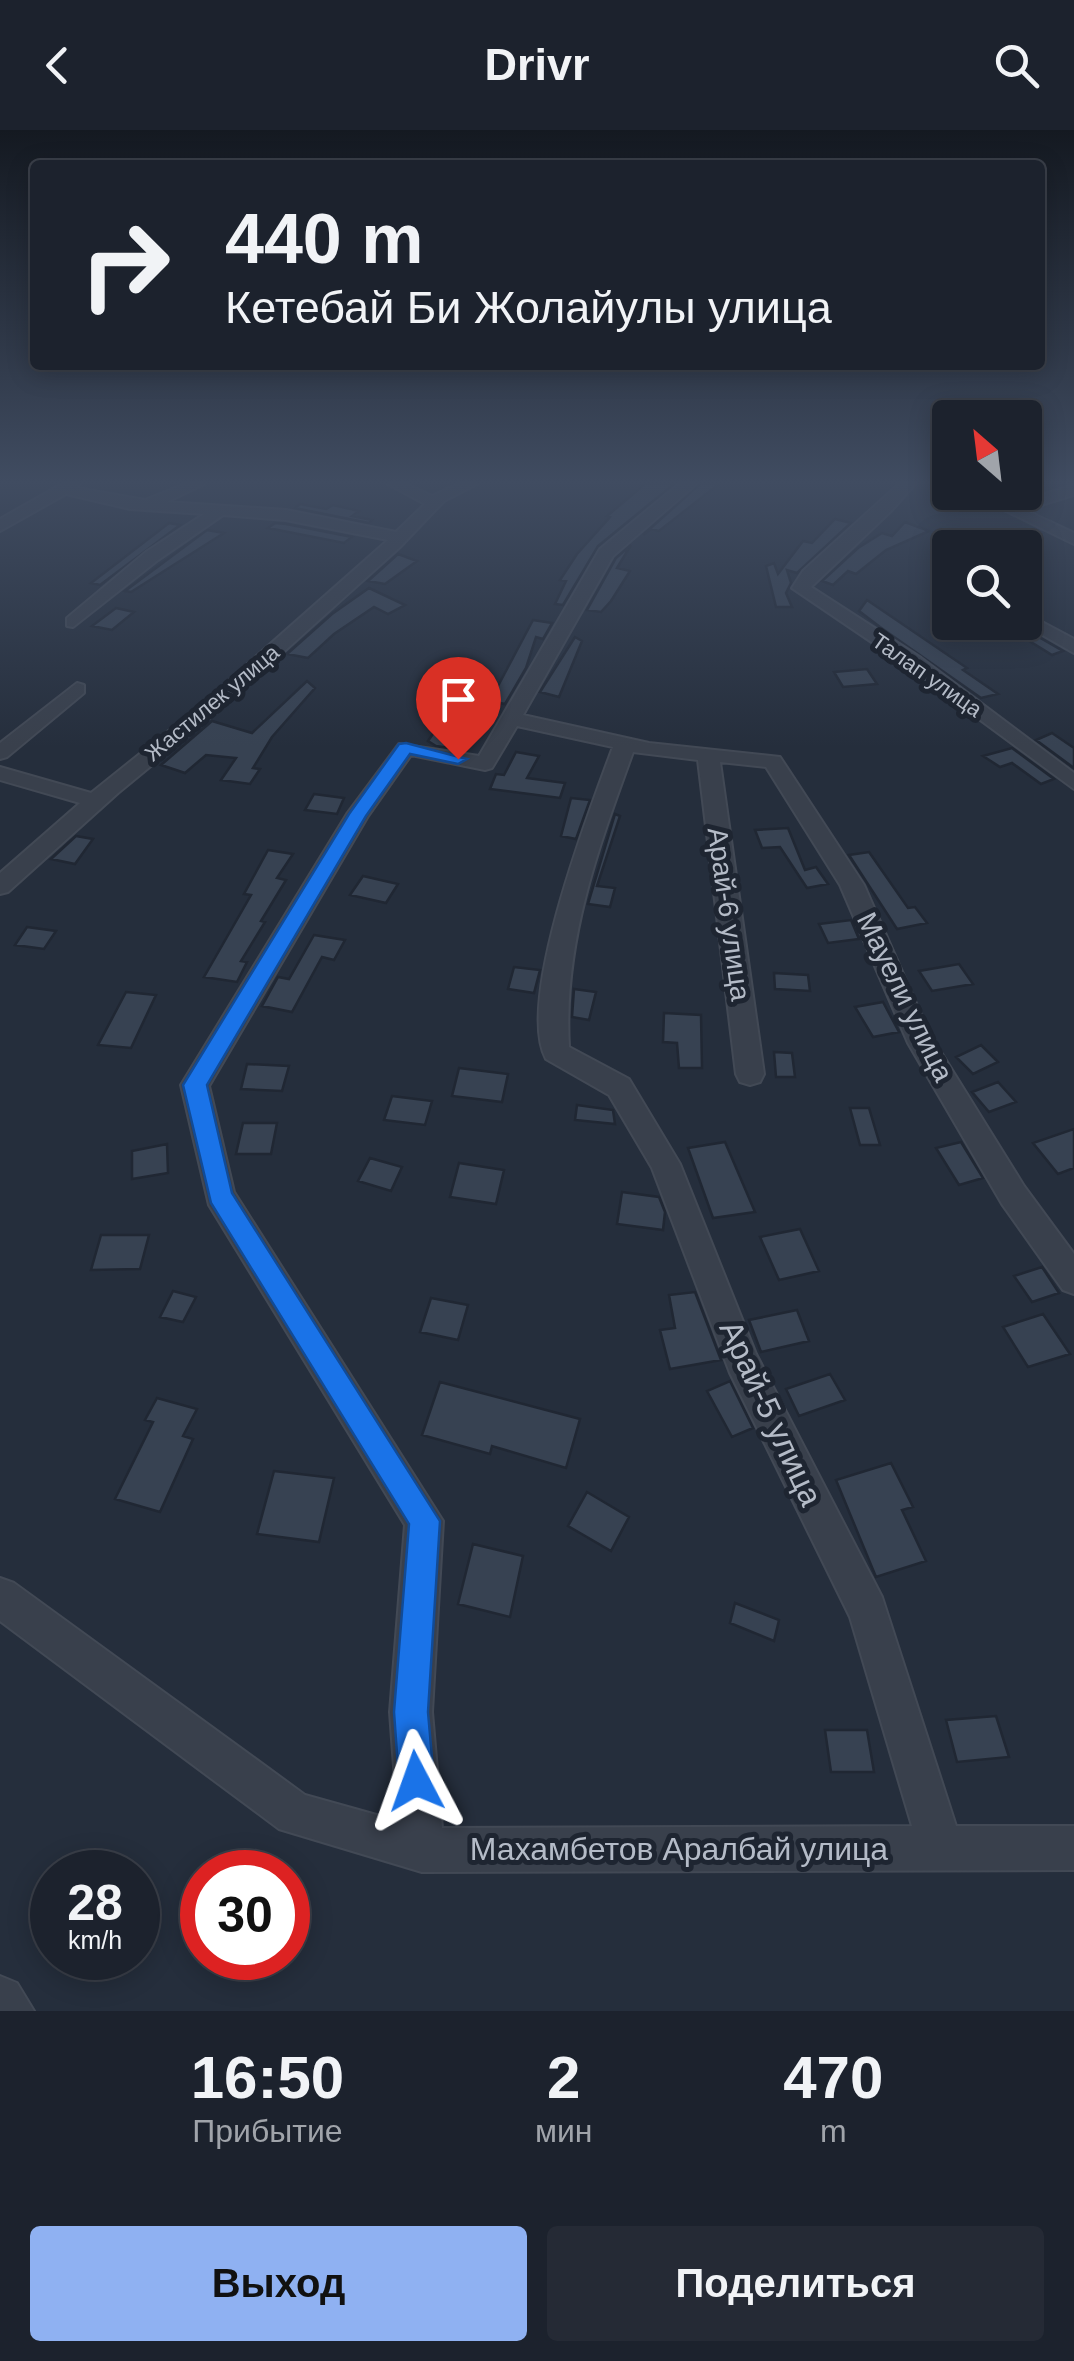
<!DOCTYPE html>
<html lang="ru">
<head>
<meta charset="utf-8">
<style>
	body { margin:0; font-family:Arial,sans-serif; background:#252a35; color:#f1f3f6; height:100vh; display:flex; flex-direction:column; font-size:38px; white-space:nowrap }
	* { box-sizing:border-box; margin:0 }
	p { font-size:32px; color:#a0a4aa }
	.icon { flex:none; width:55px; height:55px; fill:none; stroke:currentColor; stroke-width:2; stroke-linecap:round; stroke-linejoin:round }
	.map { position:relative; height:1881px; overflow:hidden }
	.drawer { display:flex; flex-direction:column; background:#1c222d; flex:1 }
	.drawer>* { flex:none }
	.banner { position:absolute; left:30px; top:30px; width:1015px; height:210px; border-radius:10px; box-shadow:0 5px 25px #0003,0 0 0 2px #3a3f49; background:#1c222d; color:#f1f3f6; overflow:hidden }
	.needle { width:65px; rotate:332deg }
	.fabs { position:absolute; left:932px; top:270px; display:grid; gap:20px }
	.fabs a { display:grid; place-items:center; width:110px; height:110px; border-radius:10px; background:#1c222d; box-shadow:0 5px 25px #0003,0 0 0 2px #3a3f49; font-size:50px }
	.speed { position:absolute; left:30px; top:1720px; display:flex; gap:20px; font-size:50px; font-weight:700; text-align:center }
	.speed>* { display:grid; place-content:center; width:130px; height:130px; border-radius:50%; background:#1c222d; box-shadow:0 5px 25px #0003,0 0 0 2px #3a3f49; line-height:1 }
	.speed small { font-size:25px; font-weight:400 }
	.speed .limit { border:15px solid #d22; background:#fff; color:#111 }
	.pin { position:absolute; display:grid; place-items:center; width:85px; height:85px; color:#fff; margin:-102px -42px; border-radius:50% 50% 50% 0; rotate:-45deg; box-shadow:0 0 10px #0007 }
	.pin .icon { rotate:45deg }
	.me { position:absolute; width:110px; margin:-55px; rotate:356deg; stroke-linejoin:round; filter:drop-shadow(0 0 8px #0008) }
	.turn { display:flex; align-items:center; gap:35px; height:210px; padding:0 30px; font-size:45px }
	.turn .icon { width:130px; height:130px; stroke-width:2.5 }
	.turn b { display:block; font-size:70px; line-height:85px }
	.eta { display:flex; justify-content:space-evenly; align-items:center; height:170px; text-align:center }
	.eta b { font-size:60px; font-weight:600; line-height:70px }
	.primary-button { display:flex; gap:20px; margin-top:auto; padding:20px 30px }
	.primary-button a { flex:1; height:115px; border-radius:10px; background:#8fb1f2; color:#111; font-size:40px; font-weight:600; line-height:115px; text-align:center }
	.primary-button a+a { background:#252a35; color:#f1f3f6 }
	header { display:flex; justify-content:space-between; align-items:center; height:130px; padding:0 30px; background:#1c222d; font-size:45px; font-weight:600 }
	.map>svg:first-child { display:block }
	.building { fill:#374252; stroke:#202733; stroke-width:2.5 }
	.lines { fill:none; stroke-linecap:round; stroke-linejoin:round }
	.minor-casing { stroke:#424955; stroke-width:4 }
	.minor { fill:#39404c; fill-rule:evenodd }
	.route { fill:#1a73e8; stroke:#114b97; stroke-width:2.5 }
	.labels { text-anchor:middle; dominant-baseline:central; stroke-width:10; stroke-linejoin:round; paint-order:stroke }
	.far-street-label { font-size:22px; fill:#b4bbc7; stroke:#1e2531 }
	.street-label { font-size:28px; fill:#b4bbc7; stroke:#1e2531 }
	.near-street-label { font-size:32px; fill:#b4bbc7; stroke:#1e2531 }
</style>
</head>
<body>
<header><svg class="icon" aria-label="back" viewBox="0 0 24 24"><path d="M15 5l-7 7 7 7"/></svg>Drivr<svg class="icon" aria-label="search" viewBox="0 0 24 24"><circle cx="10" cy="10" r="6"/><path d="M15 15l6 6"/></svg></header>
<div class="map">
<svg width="1074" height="1881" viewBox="0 0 1074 1881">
	<rect width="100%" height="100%" fill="#252e3c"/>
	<!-- building -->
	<path class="building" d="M645 354H674L598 416 563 475 555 474 566 451 560 450 577 424 610 387 607 386Z
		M700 354H719L659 401 651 399 643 405Z
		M300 374 326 379 333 375 359 381 352 386 372 390 369 393 295 378Z
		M835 389 851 393 797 443 787 440 791 453 786 463 792 477H776L766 436 774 433 778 444 803 411 812 413Z
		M905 392 929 401 886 420 856 444 848 441 833 455 822 451 858 418 882 403 892 406Z
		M169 393 180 395 100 455 91 453Z
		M275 393 286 394 352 407 344 413 268 398Z
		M207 400 224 403 131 462 125 461Z
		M631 415 617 438 630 441 611 471 601 482 587 480 616 428Z
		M398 424 417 431 385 454 368 451Z
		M369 458 405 475 388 484 374 477 334 504 308 528 287 524 332 484Z
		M867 470 967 538 963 540 998 564 981 568 880 497 859 481Z
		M116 478 134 482 112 500 92 496Z
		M533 490 552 493 543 509 536 507 526 538 505 574 490 571Z
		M1016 492 1018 495 1063 521 1052 525 1002 494Z
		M575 507 582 511 559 567 540 562Z
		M867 539 877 554 843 557 834 542Z
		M307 551 315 558 272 607 253 638 260 639 250 654 221 650 236 628 206 625 185 643 161 635 212 591 252 603Z
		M437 598 466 604 456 619 436 616 428 611Z
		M1052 603 1074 618V638L1036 610Z
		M1012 618 1054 649 1041 654 1012 633 1000 637 983 626Z
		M516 622 539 626 527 648 565 653 560 668 490 659 496 644 504 645Z
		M314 664 344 668 337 684 305 680Z
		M571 668 590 670 576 709 561 706Z
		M615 684 620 686 597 756 615 758 610 777 588 774Z
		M788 698 805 740 816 737 828 754 807 758 780 717 762 718 755 700Z
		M76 706 93 709 75 734 51 729Z
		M268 720 293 724 277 748 286 750 261 791 265 792 241 831 247 832 237 852 204 847 251 765 244 764Z
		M869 722 908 778 915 777 927 793 897 799 849 725Z
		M363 746 398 754 386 773 350 765Z
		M851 790 859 809 828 813 819 794Z
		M27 797 56 801 44 819 15 815Z
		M314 805 345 810 334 830 322 827 292 882 262 876 278 847 289 849Z
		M959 834 973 854 932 861 919 841Z
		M514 837 540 840 534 863 508 859Z
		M774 843 808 845 810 861 775 859Z
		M574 859 596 862 589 890 572 887Z
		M126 862 156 865 131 918 98 915Z
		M883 872 899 902 873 907 855 877Z
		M664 883 701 885 702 938H679L677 913 663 912Z
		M981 915 998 932 973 944 956 927Z
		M774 922 792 923 795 947H776Z
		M247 934 289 936 282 961 241 959Z
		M459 938 508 944 502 972 452 966Z
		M998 952 1016 972 989 982 972 962Z
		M392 966 432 971 425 995 384 990Z
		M577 975 613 980 615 994 575 990Z
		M850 978H869L880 1015H860Z
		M243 993H277L271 1024H236Z
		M1074 999V1038L1058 1044 1033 1013Z
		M725 1012 755 1082 713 1088 688 1018Z
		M961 1012 983 1048 959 1055 936 1018Z
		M167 1014 168 1043 132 1049V1021Z
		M370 1028 402 1037 391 1061 358 1051Z
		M459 1033 504 1040 496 1074 450 1067Z
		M622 1062 659 1067 665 1082 663 1100 617 1094Z
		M800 1099 819 1141 779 1150 760 1107Z
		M101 1105H149L140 1139 91 1140Z
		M1042 1137 1059 1163 1032 1172 1014 1146Z
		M173 1161 196 1167 183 1192 160 1187Z
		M695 1162 721 1230 670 1239 660 1200 675 1198 669 1165Z
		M431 1168 468 1175 458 1210 420 1202Z
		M797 1180 809 1211 761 1222 749 1190Z
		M1043 1184 1070 1224 1028 1237 1003 1197Z
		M830 1244 845 1270 799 1286 786 1259Z
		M730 1251 753 1298 732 1307 707 1261Z
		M440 1252 580 1289 566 1338 492 1316 490 1324 422 1305Z
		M157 1268 197 1279 183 1306 193 1309 160 1382 115 1369 153 1292 145 1290Z
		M891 1333 913 1377 902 1380 926 1431 876 1447 836 1350Z
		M274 1341 334 1348 319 1412 257 1404Z
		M587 1362 629 1387 611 1421 568 1396Z
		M473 1414 523 1426 510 1487 458 1474Z
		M735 1473 779 1490 774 1511 730 1493Z
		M996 1586 1009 1627 957 1632 946 1590Z
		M825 1600H867L874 1642H831Z"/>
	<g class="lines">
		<!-- minor casing -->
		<g class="minor-casing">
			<path id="minor" d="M62 354H79L77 358 145 370 185 354H204L167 372 286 380 396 402 425 374 388 354H406L432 366 458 354H477L444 371 400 417 220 579 118 663 8 762 0 764V743L80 673 0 650V637L91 663 206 571 388 410 286 390 223 385 158 430 73 497 67 496V488L146 422 204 384 130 379 66 364 0 401V389Z
				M679 354H696L613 426 523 585 649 613 780 627 864 755 929 903 1024 1056 1074 1124V1164L1063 1160 1002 1074 908 913 840 755 766 637 720 632 764 944 760 952 750 955 740 952 736 944 698 630 633 622C598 718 563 813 569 917L629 949 680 1034 756 1224 882 1467 956 1696H1074V1740L422 1742 279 1699 0 1491V1448L14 1453 305 1665 398 1691 390 1582 405 1395 209 1075 181 955 347 684 399 614 479 626 600 419ZM517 596 613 617C590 679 515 872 546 929L609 965 652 1038 730 1243 850 1487 912 1696 442 1698 432 1582 443 1391 234 1062 209 956 368 686 411 625 485 640 492 638Z
				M899 354H915L892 380 811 457 921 528 1074 643V659L907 536 792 458 803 441Z
				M1074 355V365L1025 380 1074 403V414L967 362H987L1012 374Z
				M1025 483 1074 509V523L1020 492H1025Z
				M77 553 84 555V563L7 627 0 629V613Z
				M0 1846 17 1853 34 1881H0Z"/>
		</g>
		<!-- minor -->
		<use href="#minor" class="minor"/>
	</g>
	<!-- sky -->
	<linearGradient id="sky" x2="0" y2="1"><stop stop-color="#141921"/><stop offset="0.57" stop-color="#404c61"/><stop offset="1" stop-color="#404c61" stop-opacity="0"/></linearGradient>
	<rect width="1074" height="617" fill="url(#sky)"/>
	<!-- route -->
	<path class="route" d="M406 613 467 629 458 634 410 624 366 686 207 955 232 1063 440 1391 428 1582 434 1651 429 1663 416 1669 404 1663 399 1651 394 1582 409 1394 211 1073 183 955 349 684 399 614Z"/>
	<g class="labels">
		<!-- far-street labels -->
		<g class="far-street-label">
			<text transform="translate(927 545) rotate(35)">Талап улица</text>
			<text transform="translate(212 573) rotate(-40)">Жастилек улица</text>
		</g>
		<!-- street labels -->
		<g class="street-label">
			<text transform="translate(729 784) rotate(82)">Арай-6 улица</text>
			<text transform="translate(905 867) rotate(64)">Мауели улица</text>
		</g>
		<!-- near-street labels -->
		<g class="near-street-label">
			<text transform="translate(771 1283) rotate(65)">Арай-5 улица</text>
			<text x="679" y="1719">Махамбетов Аралбай улица</text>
		</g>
	</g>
</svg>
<div class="fabs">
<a><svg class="needle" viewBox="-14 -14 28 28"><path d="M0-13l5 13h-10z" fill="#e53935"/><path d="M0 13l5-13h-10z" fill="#a0a4aa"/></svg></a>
<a><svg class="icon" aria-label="search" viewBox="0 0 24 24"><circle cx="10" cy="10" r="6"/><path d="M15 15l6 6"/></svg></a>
</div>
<div class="speed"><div>28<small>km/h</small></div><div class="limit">30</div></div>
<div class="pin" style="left:458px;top:629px;background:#d93025"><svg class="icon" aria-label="arrive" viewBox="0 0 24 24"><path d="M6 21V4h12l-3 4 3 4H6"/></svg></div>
<svg class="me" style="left:416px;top:1651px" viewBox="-20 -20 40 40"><path d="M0-17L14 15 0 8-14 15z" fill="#1a73e8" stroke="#fff" stroke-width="4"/></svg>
<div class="banner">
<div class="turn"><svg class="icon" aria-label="right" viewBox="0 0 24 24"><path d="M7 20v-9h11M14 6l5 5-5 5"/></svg><div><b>440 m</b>Кетебай Би Жолайулы улица</div></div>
</div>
</div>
<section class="drawer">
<div class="eta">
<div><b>16:50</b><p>Прибытие</p></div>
<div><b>2</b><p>мин</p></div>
<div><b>470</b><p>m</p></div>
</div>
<div class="primary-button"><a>Выход</a><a>Поделиться</a></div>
</section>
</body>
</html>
